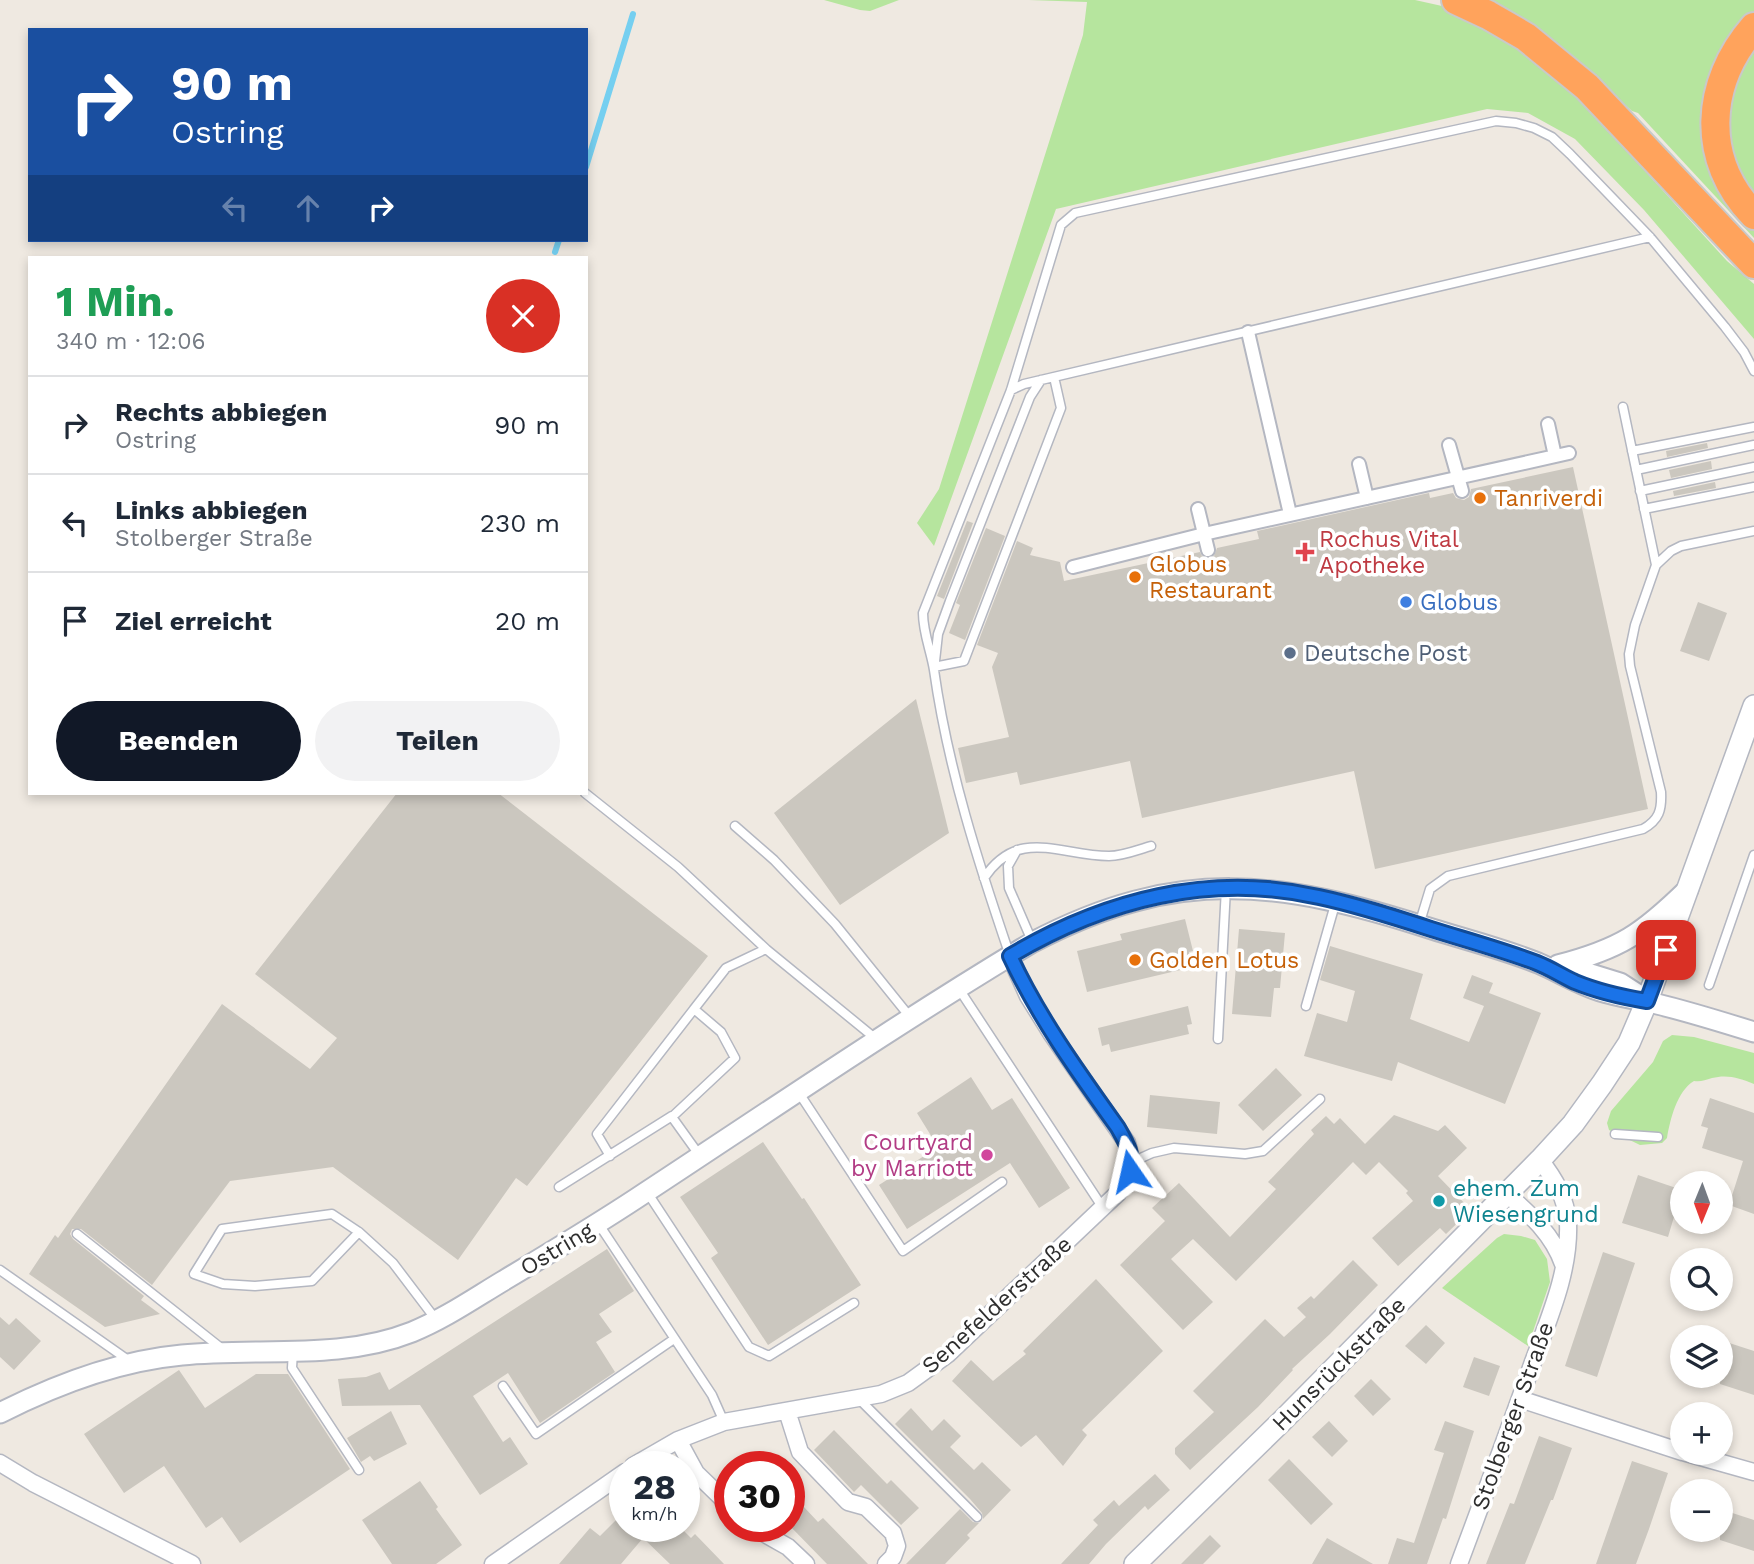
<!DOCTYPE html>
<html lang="de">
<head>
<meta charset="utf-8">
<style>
	body { margin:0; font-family:"Work Sans",sans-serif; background:#f2f2f3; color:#1f2937; height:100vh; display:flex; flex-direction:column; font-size:26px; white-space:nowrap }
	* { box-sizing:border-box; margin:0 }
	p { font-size:23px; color:#747a83 }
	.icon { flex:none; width:38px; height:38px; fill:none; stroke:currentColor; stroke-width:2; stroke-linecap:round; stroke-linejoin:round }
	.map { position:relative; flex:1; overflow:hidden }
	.side { position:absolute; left:28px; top:256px; width:560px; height:539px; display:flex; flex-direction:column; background:#fff; border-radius:0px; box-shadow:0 4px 10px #0003 }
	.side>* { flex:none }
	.top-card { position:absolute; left:28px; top:28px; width:560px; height:214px; border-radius:0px; box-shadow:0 4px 10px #0003; background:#1a4fa0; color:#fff; overflow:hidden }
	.needle { width:46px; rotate:181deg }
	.tools { position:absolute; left:1670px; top:1171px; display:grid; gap:14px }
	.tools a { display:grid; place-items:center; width:63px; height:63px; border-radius:50%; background:#fff; box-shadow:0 4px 10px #0003; font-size:35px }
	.speed { position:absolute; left:609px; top:1451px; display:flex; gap:14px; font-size:35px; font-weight:700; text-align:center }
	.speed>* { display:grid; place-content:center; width:91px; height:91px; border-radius:50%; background:#fff; box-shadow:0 4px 10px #0003; line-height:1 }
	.speed small { font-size:18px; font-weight:400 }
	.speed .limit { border:10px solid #d22; background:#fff; color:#111 }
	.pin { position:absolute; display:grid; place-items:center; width:60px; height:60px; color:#fff; margin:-30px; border-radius:14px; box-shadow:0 4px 10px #0006 }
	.me { position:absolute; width:77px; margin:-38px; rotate:349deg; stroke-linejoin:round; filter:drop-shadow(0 0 5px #0008) }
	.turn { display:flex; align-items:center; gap:24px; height:147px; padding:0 28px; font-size:32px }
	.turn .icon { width:91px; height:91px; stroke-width:2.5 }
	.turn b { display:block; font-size:49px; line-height:60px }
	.lanes { display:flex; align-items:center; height:66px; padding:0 28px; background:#0003; justify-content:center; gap:35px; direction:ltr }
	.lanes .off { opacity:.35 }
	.round { display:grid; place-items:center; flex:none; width:74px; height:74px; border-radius:37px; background:#f2f2f3 }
	.summary { display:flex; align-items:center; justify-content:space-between; height:119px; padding:0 28px }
	h1 { font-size:42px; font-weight:700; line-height:52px; color:#1e9e55 }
	.cta { display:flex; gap:14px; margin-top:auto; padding:14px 28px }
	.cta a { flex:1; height:80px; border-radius:42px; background:#111827; color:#fff; font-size:28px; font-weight:700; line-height:80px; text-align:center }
	.cta a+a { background:#f2f2f3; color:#1f2937 }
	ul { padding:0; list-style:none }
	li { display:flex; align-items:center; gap:21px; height:98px; padding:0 28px; border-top:2px solid #e0e1e3 }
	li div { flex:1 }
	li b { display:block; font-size:26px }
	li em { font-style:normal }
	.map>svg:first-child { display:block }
	.green { fill:#b6e59e }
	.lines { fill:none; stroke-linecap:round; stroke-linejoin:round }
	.stream { stroke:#75cff0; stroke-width:6 }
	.building { fill:#cbc7bf }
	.service-casing { stroke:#b4b7c1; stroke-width:11 }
	.pedestrian-casing { stroke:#b4b7c1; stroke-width:16 }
	.minor-casing { stroke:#b4b7c1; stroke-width:19 }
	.tertiary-casing { stroke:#b4b7c1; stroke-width:23 }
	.secondary-casing { stroke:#b4b7c1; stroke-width:24 }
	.motorway-casing { stroke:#c9c9c9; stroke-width:32 }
	.service { stroke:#fff; stroke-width:8 }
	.pedestrian { stroke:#fff; stroke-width:12 }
	.minor { stroke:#fff; stroke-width:16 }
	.tertiary { stroke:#fff; stroke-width:19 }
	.secondary { stroke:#fff; stroke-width:21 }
	.motorway { stroke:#ffa35c; stroke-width:28 }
	.route-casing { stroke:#114b97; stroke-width:18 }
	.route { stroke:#1a73e8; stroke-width:12 }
	.food-dot { fill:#e8710a; stroke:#fff; stroke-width:2.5 }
	.health-dot { fill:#e0444e; stroke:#fff; stroke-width:2.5 }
	.shop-dot { fill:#3f7fe0; stroke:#fff; stroke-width:2.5 }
	.service-dot { fill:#5c6f8a; stroke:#fff; stroke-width:2.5 }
	.hotel-dot { fill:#d1479c; stroke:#fff; stroke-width:2.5 }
	.culture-dot { fill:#0f9aa8; stroke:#fff; stroke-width:2.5 }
	.labels { text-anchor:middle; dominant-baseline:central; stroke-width:7; stroke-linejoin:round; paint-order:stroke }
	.food-label { font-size:23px; fill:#c56008; stroke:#fff; text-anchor:start }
	.health-label { font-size:23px; fill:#be3a42; stroke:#fff; text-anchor:start }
	.shop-label { font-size:23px; fill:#366cbe; stroke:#fff; text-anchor:start }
	.service-label { font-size:23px; fill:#4e5e75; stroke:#fff; text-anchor:start }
	.hotel-label { font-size:23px; fill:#b23c85; stroke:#fff; text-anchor:end }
	.culture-label { font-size:23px; fill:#0d838f; stroke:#fff; text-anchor:start }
	.street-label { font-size:23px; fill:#2e2e2e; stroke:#fff }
</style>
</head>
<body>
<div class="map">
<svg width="1754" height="1564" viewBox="0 0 1754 1564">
	<rect width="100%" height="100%" fill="#efe9e1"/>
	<!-- green -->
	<path class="green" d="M824 0H899L870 11 860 10Z
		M1029 0H1415L1451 8 1503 35 1563 81 1727 261 1754 284V339L1644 210 1575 139 1528 113 1487 109 1056 209 934 546 917 523 939 489 1083 35 1087 2Z
		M1487 0H1754V11L1731 36 1719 55 1709 77 1704 100 1742 216 1754 229V238L1638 113 1632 111 1560 46 1525 20Z
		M1754 45V194L1740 173 1731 148 1727 118 1739 64Z
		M1672 1035 1694 1037 1754 1053V1084C1740 1078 1727 1074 1712 1078 1705 1080 1701 1082 1694 1081 1677 1091 1670 1120 1667 1138L1662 1143 1640 1145 1609 1130 1607 1123 1611 1111 1653 1062 1663 1041Z
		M1504 1234 1521 1236 1535 1240 1547 1259 1550 1282 1528 1346 1442 1288 1497 1238Z"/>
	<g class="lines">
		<!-- stream -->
		<path class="stream" d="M586 167 633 14
			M555 252 559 240"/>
	</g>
	<!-- building -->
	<path class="building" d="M1707 443 1708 448 1667 457 1666 451Z
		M1711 461 1712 469 1671 478 1669 470Z
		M1573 467 1648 809 1375 869 1354 771 1142 818 1130 761 1020 785 1017 772 966 783 958 748 1009 737 992 667 998 653 977 645 1017 541 1033 548 1030 555 1060 562 1064 581 1200 552 1202 556 1209 559 1214 556 1217 548 1259 539 1257 531 1429 493 1430 498 1453 493 1456 498 1464 500 1469 497 1471 489Z
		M1715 482 1716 488 1674 496 1673 491Z
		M967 521 973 523 944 599 937 596Z
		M986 528 1005 536 965 640 949 633 960 605 956 603Z
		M1698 602 1727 613 1709 661 1680 651Z
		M916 699 949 833 840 905 774 813Z
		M397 793H498L708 956 527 1186 516 1178 458 1260 333 1167 230 1181 152 1285 81 1229H72L70 1234 73 1239 144 1296 141 1300 160 1314 105 1327 29 1274 55 1235 58 1238 222 1004 310 1069 337 1038 255 974Z
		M1185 919 1193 951 1189 952 1193 967 1087 992 1077 951 1122 940 1120 934Z
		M1239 929 1285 933 1280 988H1274L1271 1017 1232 1014Z
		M1330 946 1423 974 1410 1019 1469 1042 1484 1006 1463 998 1472 975 1493 983 1489 993 1541 1013 1505 1104 1398 1062 1392 1081 1304 1056 1317 1013 1347 1022 1355 991 1320 980Z
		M1188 1006 1192 1024 1187 1025 1189 1034 1111 1052 1109 1044 1102 1046 1098 1028Z
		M1276 1068 1302 1095 1263 1131 1238 1105Z
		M971 1077 992 1110 1012 1098 1070 1188 1039 1208 1010 1163 907 1229 879 1185 938 1147 917 1113Z
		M1150 1095 1220 1102 1217 1134 1147 1127Z
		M1710 1098 1754 1113V1214L1729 1205 1743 1161 1702 1148 1708 1128 1701 1126Z
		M1394 1115 1438 1131 1445 1125 1467 1148 1438 1176 1471 1210 1446 1234 1440 1228 1398 1266 1372 1238 1413 1201 1406 1193 1408 1191 1379 1162 1366 1175 1353 1162 1236 1281 1193 1239 1171 1259 1213 1302 1183 1330 1120 1265 1165 1221 1152 1208 1179 1183 1230 1237 1276 1189 1268 1182 1314 1134 1311 1130 1326 1116 1334 1124 1340 1118 1365 1144Z
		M763 1142 802 1199 804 1198 861 1285 768 1345 711 1258 718 1253 680 1197Z
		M1638 1175 1682 1190 1668 1237 1622 1223Z
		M607 1249 634 1291 599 1314 612 1332 596 1342 615 1372 540 1423 508 1373 473 1396 503 1442 510 1437 528 1464 480 1495 420 1405 342 1406 338 1379 366 1377 380 1372 389 1390Z
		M1603 1252 1635 1263 1597 1377 1565 1366Z
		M1353 1260 1378 1285 1330 1334 1292 1369 1293 1370 1258 1407 1190 1470 1175 1454V1448L1214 1412 1193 1391 1265 1319 1284 1337 1306 1317 1297 1308 1311 1296 1314 1299Z
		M1096 1279 1163 1351 1082 1430 1087 1435 1063 1466 1036 1435 1021 1447 952 1381 971 1360 993 1381 1026 1354 1023 1351Z
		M0 1317 9 1325 16 1318 41 1341 14 1370 0 1357Z
		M1426 1325 1445 1343 1426 1364 1405 1346Z
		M1720 1340 1754 1351V1395L1720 1384Z
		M1474 1357 1500 1366 1489 1396 1463 1387Z
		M179 1370 205 1408 256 1374H288L350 1469 240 1543 222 1517 206 1528 164 1466 124 1493 84 1434Z
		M1371 1379 1391 1399 1373 1416 1354 1396Z
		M911 1408 932 1431 944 1419 961 1436 950 1447 974 1470 982 1462 1011 1490 983 1519 982 1513 970 1499 895 1424Z
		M391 1411 407 1444 374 1461 370 1456 361 1462 347 1438Z
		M1329 1421 1348 1441 1332 1457 1312 1437Z
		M1445 1421 1474 1431 1446 1519 1443 1518 1427 1564H1388L1397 1538 1414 1543 1444 1453 1434 1450Z
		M834 1430 887 1484 891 1480 919 1508 901 1525 861 1485 854 1492 814 1450Z
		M1539 1436 1572 1448 1553 1500H1551L1525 1564H1486L1510 1503 1514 1504Z
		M1289 1459 1333 1504 1311 1525 1268 1480Z
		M1632 1461 1668 1473 1649 1529 1636 1564H1596Z
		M1155 1474 1170 1490 1148 1510 1145 1506 1106 1544 1089 1564H1061L1098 1525 1093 1520 1114 1500 1119 1506Z
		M420 1481 438 1507 436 1509 462 1545 436 1564H392L362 1520Z
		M789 1491 818 1522 823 1518 868 1564H827L789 1525Z
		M960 1509 973 1522 979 1523 967 1535 970 1538 945 1564H906Z
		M1720 1509 1754 1520V1551L1720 1540Z
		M625 1511V1526H679L691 1538 695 1534 724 1564H670L643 1538 621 1564H559L590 1528 600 1536Z
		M1210 1535 1221 1546 1203 1564H1181Z
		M1327 1538 1373 1564H1312Z"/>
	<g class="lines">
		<!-- service casing -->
		<g class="service-casing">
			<path id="service" d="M1011 390 1024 384 1650 237
				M1623 407 1656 565
				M1632 451 1754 427
				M1636 470 1754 445
				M1640 491 1754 467
				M1644 509 1754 487
				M935 661 938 634 950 601 1030 397 1041 380
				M934 667 964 661 1061 408 1054 377
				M585 793 678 867 766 949
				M735 826 774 860 835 924 910 1017
				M1017 850 1008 866 1009 888 1032 941
				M984 878C1019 826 1060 856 1109 856 1123 856 1137 850 1151 846
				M1419 925 1430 889 1448 876 1643 829C1659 820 1662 810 1661 792L1630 666 1629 654 1635 625 1656 565 1671 551 1681 546 1754 531
				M1010 956C978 862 948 769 934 670 931 651 923 633 923 613L1011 390 1061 225 1075 213 1496 121 1516 123 1534 128 1552 137 1570 154 1650 237 1725 327 1744 352 1754 371
				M1709 985 1754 855
				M959 989 1103 1208
				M1306 1006 1336 901
				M1218 1039 1226 888
				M799 1093 903 1251 1002 1182
				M1615 1134 1658 1137
				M610 1156 597 1134 694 1009
				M700 1156 672 1117 735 1058 721 1032 694 1009 726 968 766 949 876 1039
				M1132 1162 1152 1153 1174 1148 1245 1154 1263 1151 1320 1099
				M559 1187 672 1116
				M647 1192 749 1347 769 1356 854 1303
				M598 1223 712 1395 724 1422
				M359 1232 312 1281 255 1286 223 1284 194 1274 222 1229 332 1214 359 1232 393 1263 437 1321
				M77 1234 221 1348
				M0 1270 128 1360
				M293 1351 292 1368 359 1470
				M503 1386 536 1434 674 1339
				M858 1398 977 1517"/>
		</g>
		<!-- pedestrian casing -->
		<g class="pedestrian-casing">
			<path id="pedestrian" d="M1248 332 1290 514
				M1548 424 1555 456
				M1449 445 1462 491
				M1359 464 1367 498
				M1198 509 1208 550
				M1073 567 1204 534 1569 453"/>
		</g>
		<!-- minor casing -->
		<g class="minor-casing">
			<path id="minor" d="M1507 1194C1530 1214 1553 1235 1563 1264
				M1520 1399 1682 1452
				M787 1411 800 1452 848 1502 866 1507 893 1533 897 1546 893 1557 886 1564
				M678 1440 696 1473 730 1506
				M1683 1452 1754 1472
				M0 1463 33 1483 192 1564
				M633 1466 678 1440 724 1422 881 1394 908 1383 948 1354 1118 1193C1132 1173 1134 1166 1127 1143L1051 1033 1028 996 1010 956
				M751 1526 788 1547 806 1564
				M493 1564 625 1472
				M1459 1564C1484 1497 1509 1430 1533 1362 1549 1318 1570 1271 1568 1223 1566 1198 1555 1179 1540 1160"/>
		</g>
		<!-- tertiary casing -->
		<g class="tertiary-casing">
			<path id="tertiary" d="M1558 965C1620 949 1642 934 1688 889
				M1565 966 1620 983 1640 996
				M0 1413C57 1384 117 1361 182 1355 258 1347 339 1361 412 1332 444 1319 473 1299 503 1281 548 1254 593 1227 637 1198 768 1112 898 1023 1033 942 1178 866 1281 880 1432 929 1467 940 1503 949 1538 963 1559 972 1578 984 1600 991 1619 997 1638 999 1657 1004 1690 1012 1722 1022 1754 1032"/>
		</g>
		<!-- secondary casing -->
		<g class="secondary-casing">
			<path id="secondary" d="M1135 1564 1281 1422 1540 1160 1573 1124 1602 1084 1629 1043 1647 1001 1754 706"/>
		</g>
		<!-- motorway casing -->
		<g class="motorway-casing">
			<path id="motorway" d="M1456 0 1488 15 1526 37 1587 87 1754 264
				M1754 27C1705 83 1700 160 1754 215"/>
		</g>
		<!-- service -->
		<use href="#service" class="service"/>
		<!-- pedestrian -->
		<use href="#pedestrian" class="pedestrian"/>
		<!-- minor -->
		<use href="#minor" class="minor"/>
		<!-- tertiary -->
		<use href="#tertiary" class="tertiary"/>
		<!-- secondary -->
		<use href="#secondary" class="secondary"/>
		<!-- motorway -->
		<use href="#motorway" class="motorway"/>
	</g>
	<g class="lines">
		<!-- route casing -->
		<g class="route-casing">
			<path id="route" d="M1130 1171C1134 1155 1126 1142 1118 1128 1078 1072 1039 1018 1010 956 1104 900 1210 872 1319 897 1357 905 1394 917 1431 929 1466 940 1503 950 1537 963 1550 968 1562 976 1575 982 1599 992 1622 997 1647 1001L1666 950"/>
		</g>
		<!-- route -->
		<use href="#route" class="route"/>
	</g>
	<!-- markers -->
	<g class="food-dot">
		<circle cx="1480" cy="498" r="7"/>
		<circle cx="1135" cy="577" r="7"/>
		<circle cx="1135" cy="960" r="7"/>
	</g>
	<path class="health-dot" d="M1301.5 541.5h7v7h7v7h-7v7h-7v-7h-7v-7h7z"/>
	<circle class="shop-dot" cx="1406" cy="602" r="7"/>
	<circle class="service-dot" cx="1290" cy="653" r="7"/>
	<circle class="hotel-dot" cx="987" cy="1155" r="7"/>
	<circle class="culture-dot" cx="1439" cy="1201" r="7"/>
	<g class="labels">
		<!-- food labels -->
		<g class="food-label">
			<text x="1494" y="498">Tanriverdi</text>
			<text x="1149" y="564">Globus<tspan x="1149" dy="26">Restaurant</tspan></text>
			<text x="1149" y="960">Golden Lotus</text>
		</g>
		<!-- health labels -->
		<g class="health-label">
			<text x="1319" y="539">Rochus Vital<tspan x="1319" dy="26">Apotheke</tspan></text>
		</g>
		<!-- shop labels -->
		<g class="shop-label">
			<text x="1420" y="602">Globus</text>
		</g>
		<!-- service labels -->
		<g class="service-label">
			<text x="1304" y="653">Deutsche Post</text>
		</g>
		<!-- hotel labels -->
		<g class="hotel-label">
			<text x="973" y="1142">Courtyard<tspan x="973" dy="26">by Marriott</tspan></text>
		</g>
		<!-- culture labels -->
		<g class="culture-label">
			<text x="1453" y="1188">ehem. Zum<tspan x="1453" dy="26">Wiesengrund</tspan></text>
		</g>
		<!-- street labels -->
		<g class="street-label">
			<text transform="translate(557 1249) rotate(-31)">Ostring</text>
			<text transform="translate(997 1305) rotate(-42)">Senefelderstraße</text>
			<text transform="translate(1339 1364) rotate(-45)">Hunsrückstraße</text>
			<text transform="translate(1513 1416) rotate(-70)">Stolberger Straße</text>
		</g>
	</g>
</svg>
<div class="tools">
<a><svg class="needle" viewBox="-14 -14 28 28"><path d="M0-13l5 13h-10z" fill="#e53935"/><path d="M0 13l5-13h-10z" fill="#747a83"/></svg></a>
<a><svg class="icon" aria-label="search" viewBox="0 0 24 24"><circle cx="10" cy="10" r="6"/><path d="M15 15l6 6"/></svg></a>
<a><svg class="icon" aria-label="layers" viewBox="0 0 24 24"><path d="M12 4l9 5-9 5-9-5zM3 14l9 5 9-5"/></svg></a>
<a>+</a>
<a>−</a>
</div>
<div class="speed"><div>28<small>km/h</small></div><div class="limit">30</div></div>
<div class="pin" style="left:1666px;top:950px;background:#d93025"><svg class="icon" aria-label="arrive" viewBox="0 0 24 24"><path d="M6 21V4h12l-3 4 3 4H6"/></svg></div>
<svg class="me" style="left:1130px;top:1171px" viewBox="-20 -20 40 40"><path d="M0-17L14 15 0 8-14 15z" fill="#1a73e8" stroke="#fff" stroke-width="4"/></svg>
<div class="top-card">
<div class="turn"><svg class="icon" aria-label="right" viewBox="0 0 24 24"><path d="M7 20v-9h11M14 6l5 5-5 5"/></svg><div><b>90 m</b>Ostring</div></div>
<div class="lanes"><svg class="icon off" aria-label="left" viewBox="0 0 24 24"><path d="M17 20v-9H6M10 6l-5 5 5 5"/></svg><svg class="icon off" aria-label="ahead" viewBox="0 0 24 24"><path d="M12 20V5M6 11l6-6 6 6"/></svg><svg class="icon" aria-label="right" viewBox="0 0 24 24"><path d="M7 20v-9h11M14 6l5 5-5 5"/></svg></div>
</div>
<section class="side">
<div class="summary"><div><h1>1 Min.</h1><p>340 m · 12:06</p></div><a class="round" style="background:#d93025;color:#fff"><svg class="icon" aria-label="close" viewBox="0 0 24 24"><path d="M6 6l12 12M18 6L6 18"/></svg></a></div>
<ul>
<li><svg class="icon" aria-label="right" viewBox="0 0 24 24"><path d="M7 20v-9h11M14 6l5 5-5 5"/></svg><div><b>Rechts abbiegen</b><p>Ostring</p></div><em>90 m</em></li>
<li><svg class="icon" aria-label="left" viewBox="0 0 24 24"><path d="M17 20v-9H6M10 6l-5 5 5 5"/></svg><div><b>Links abbiegen</b><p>Stolberger Straße</p></div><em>230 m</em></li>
<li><svg class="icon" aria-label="arrive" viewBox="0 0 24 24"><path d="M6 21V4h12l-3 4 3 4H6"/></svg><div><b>Ziel erreicht</b></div><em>20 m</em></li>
</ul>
<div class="cta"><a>Beenden</a><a>Teilen</a></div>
</section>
</div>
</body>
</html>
